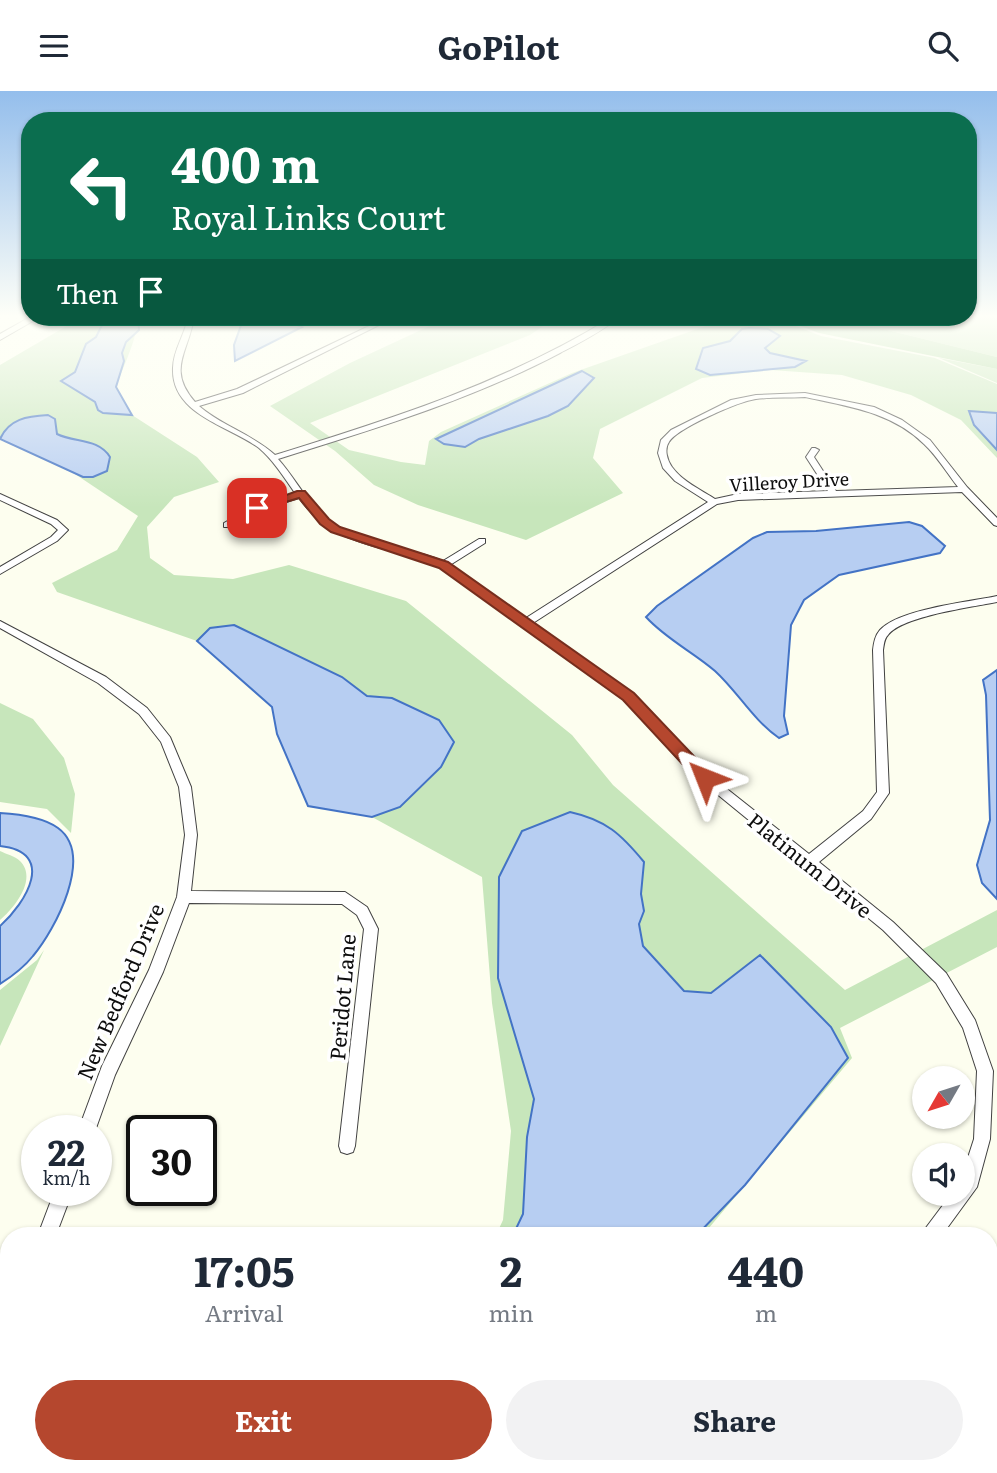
<!DOCTYPE html>
<html lang="en">
<head>
<meta charset="utf-8">
<style>
	body { margin:0; font-family:Literata,serif; background:#f2f2f3; color:#1f2937; height:100vh; display:flex; flex-direction:column; font-size:26px; white-space:nowrap }
	* { box-sizing:border-box; margin:0 }
	p { font-size:23px; color:#747a83 }
	.icon { flex:none; width:38px; height:38px; fill:none; stroke:currentColor; stroke-width:2; stroke-linecap:round; stroke-linejoin:round }
	.map { position:relative; flex:1; overflow:hidden }
	.drawer { position:absolute; left:0px; top:1136px; width:998px; height:247px; display:flex; flex-direction:column; background:#fff; border-radius:28px 28px 0 0; box-shadow:0 2px 5px #0004 }
	.drawer>* { flex:none }
	.hud { position:absolute; left:21px; top:21px; width:956px; height:214px; border-radius:28px; box-shadow:0 2px 5px #0004; background:#0b6e4f; color:#fff; overflow:hidden }
	.needle { width:46px; rotate:231deg }
	.tools { position:absolute; left:912px; top:975px; display:grid; gap:14px }
	.tools a { display:grid; place-items:center; width:63px; height:63px; border-radius:50%; background:#fff; box-shadow:0 2px 5px #0004; font-size:35px }
	.speed { position:absolute; left:21px; top:1024px; display:flex; gap:14px; font-size:35px; font-weight:700; text-align:center }
	.speed>* { display:grid; place-content:center; width:91px; height:91px; border-radius:50%; background:#fff; box-shadow:0 2px 5px #0004; line-height:1 }
	.speed small { font-size:18px; font-weight:400 }
	.speed .limit { border:4px solid #111; border-radius:10px; background:#fff; color:#111 }
	.pin { position:absolute; display:grid; place-items:center; width:60px; height:60px; color:#fff; margin:-30px; border-radius:14px; box-shadow:0 4px 10px #0006 }
	.me { position:absolute; width:77px; margin:-38px; rotate:315deg; stroke-linejoin:round; filter:drop-shadow(0 0 5px #0008) }
	.turn { display:flex; align-items:center; gap:24px; height:147px; padding:0 35px; font-size:32px }
	.turn .icon { width:91px; height:91px; stroke-width:2.5 }
	.turn b { display:block; font-size:49px; line-height:60px }
	.then { display:flex; align-items:center; height:66px; padding:0 35px; background:#0003; gap:14px; font-size:26px }
	.eta { display:flex; justify-content:space-evenly; align-items:center; height:119px; text-align:center }
	.eta b { font-size:42px; font-weight:700; line-height:49px }
	.action { display:flex; gap:14px; margin-top:auto; padding:14px 35px }
	.action a { flex:1; height:80px; border-radius:42px; background:#b5472e; color:#fff; font-size:28px; font-weight:700; line-height:80px; text-align:center }
	.action a+a { background:#f2f2f3; color:#1f2937 }
	header { display:flex; justify-content:space-between; align-items:center; height:91px; padding:0 35px; background:#fff; font-size:32px; font-weight:700 }
	.map>svg:first-child { display:block }
	.green { fill:#c7e6bb }
	.forest { fill:#a8d69b }
	.water { fill:#b7cef2; stroke:#4373c5; stroke-width:2 }
	.lines { fill:none; stroke-linecap:round; stroke-linejoin:round }
	.minor-casing { stroke:#414141; stroke-width:2 }
	.tertiary-casing { stroke:#414141; stroke-width:2 }
	.minor { fill:#fff; fill-rule:evenodd }
	.tertiary { fill:#fff; fill-rule:evenodd }
	.route { fill:#b5472e; stroke:#762e1e; stroke-width:2 }
	.labels { text-anchor:middle; dominant-baseline:central; stroke-width:7; stroke-linejoin:round; paint-order:stroke }
	.far-street-label { font-size:18px; fill:#0e0e0e; stroke:#fff }
	.street-label { font-size:21px; fill:#0e0e0e; stroke:#fff }
</style>
</head>
<body>
<header><svg class="icon" aria-label="menu" viewBox="0 0 24 24"><path d="M4 6h16M4 12h16M4 18h16"/></svg>GoPilot<svg class="icon" aria-label="search" viewBox="0 0 24 24"><circle cx="10" cy="10" r="6"/><path d="M15 15l6 6"/></svg></header>
<div class="map">
<svg width="997" height="1382" viewBox="0 0 997 1382">
	<rect width="100%" height="100%" fill="#fdfeef"/>
	<!-- green -->
	<path class="green" d="M968 224H997V266L875 236 798 226Z
		M82 226H137C140 242 122 278 116 296L132 324 197 366 219 391 174 406 147 436 150 467 174 484 233 488 289 474 406 510 572 644 613 694 845 899 997 819V856L840 937 852 967 703 1144H496L503 1129 511 1040 492 912 482 786 372 726 308 715 277 643 272 616 197 550 57 501 52 492 117 459 138 425 72 381 0 348V274Z
		M449 226H556L530 244 310 332 349 359 401 371 425 374 429 350 441 341 572 282 723 229V226H773L821 245 935 267 997 293V367L961 329 911 304 842 284 771 279 702 287 600 338 593 367 623 402 526 449 418 414 374 394 335 360 270 315 350 272Z
		M939 267 997 278V292Z
		M0 612 33 628 64 667 75 703 71 742 47 718 0 711Z
		M0 760C6 763 15 765 20 770 38 788 14 817 0 829Z
		M44 859 0 955V899L37 869Z"/>
	<!-- forest -->
	<path class="forest" d="M777 226H798L875 236 997 266V278L819 242Z"/>
	<!-- water -->
	<path class="water" d="M115 226 138 227 139 239 126 251 122 262 124 270 116 296 132 324 103 322 98 319 95 311 61 290 75 281 86 253 96 246 102 234Z
		M244 226H278L302 236 235 270 234 254Z
		M749 237 768 238 780 245 765 257 770 262 806 270 795 276 710 284 696 278 703 257 730 250 742 238Z
		M582 280 594 287 568 315 548 325 479 348 465 356 444 353 436 348Z
		M969 320 997 322V359L974 334Z
		M48 324 55 328 57 343C75 352 98 347 110 366L107 380 93 386H83L0 348C9 328 27 325 48 324Z
		M909 431 922 435 945 455 940 462 839 484 804 509 791 534 784 625 788 643 779 647C753 629 738 601 715 580 693 561 666 548 646 526L657 515 753 447 767 441 816 440Z
		M234 534 342 586 367 605 392 607 439 629 454 651 441 676 400 716 372 726 308 715 277 643 272 616 197 550 210 537Z
		M997 579V808L982 792 977 774 990 729 986 604 983 589Z
		M570 721C606 729 621 743 644 771L641 803 644 820 639 833 643 855 684 900 711 902 760 864 831 936 848 967 745 1094 697 1144H513L523 1123 527 1046 534 1008 498 887 499 786 522 740Z
		M0 722C17 723 43 726 58 737 95 764 55 839 33 865 25 875 11 886 0 893V835C26 812 57 761 0 755Z"/>
	<g class="lines">
		<!-- minor casing -->
		<g class="minor-casing">
			<path id="minor" d="M188 226H194C189 261 166 278 195 311L237 298 369 235 347 226H355L374 232 388 226H395L243 302 199 315C222 335 252 343 275 364 394 327 505 292 612 226H619C603 240 579 252 560 262 471 309 374 338 278 368 296 388 308 414 330 431 362 454 407 455 443 470L479 448H485V452L450 474 526 527 708 411 675 390 663 377 658 362 661 349 671 339 731 309 756 304 805 302 874 316 902 329 930 349 967 396 997 427V435L994 434 962 401 738 409 717 413 533 532 633 603 698 675 809 763 863 720 877 701 873 559C874 551 875 545 880 539 899 518 969 511 997 505V511C973 516 902 525 888 544 884 548 884 553 883 559L889 702 871 728 819 771 893 831 946 882 975 929 993 980 990 1048 977 1096 942 1144H922L925 1138 952 1102H962V1085L974 1048 977 980 963 937 936 892 883 839 690 681 625 609 441 476C386 452 337 460 299 407L260 419 230 436H224V432L254 415 295 402C284 386 273 369 259 357 230 335 171 324 173 277 173 259 185 244 188 226ZM805 306C847 315 892 321 924 353 937 365 947 382 958 396L836 400 814 366 819 359 815 357H812L806 366 828 400 738 403 715 408C701 399 682 390 672 376 667 369 664 358 669 351 677 337 740 310 756 308 772 306 789 307 805 306Z
				M0 403 57 429 68 439 57 450 0 483V476L51 446 58 439 51 433 0 409Z
				M0 530 106 586 147 617 170 646 191 696 197 744 191 800 345 801 367 816 378 838 355 1055 353 1061 347 1063 341 1061 339 1055 364 838 357 824 342 813 189 812 163 881 115 984 95 1040H78L102 975 149 879 177 806 185 744 179 696 161 651 139 623 98 592 0 537Z
				M55 1099H73L56 1144H38Z
				M9 1237V1273L7 1277 0 1280V1245L2 1240Z
				M741 1374H764L761 1382H737Z"/>
		</g>
		<!-- tertiary casing -->
		<g class="tertiary-casing">
			<path id="tertiary" d="M30 226H40L0 249V243Z"/>
		</g>
		<!-- minor -->
		<use href="#minor" class="minor"/>
		<!-- tertiary -->
		<use href="#tertiary" class="tertiary"/>
	</g>
	<!-- sky -->
	<linearGradient id="sky" x2="0" y2="1"><stop stop-color="#94beec"/><stop offset="0.54" stop-color="#fefff8"/><stop offset="1" stop-color="#fefff8" stop-opacity="0"/></linearGradient>
	<rect width="997" height="417" fill="url(#sky)"/>
	<!-- route -->
	<path class="route" d="M297 400H305L329 428 340 436 448 471 634 602 710 682 712 687 710 691H699L623 609 439 477 331 441 320 433 299 407 257 420 251 417Z"/>
	<g class="labels">
		<!-- far-street labels -->
		<g class="far-street-label">
			<text transform="translate(789 390) rotate(-3)">Villeroy Drive</text>
		</g>
		<!-- street labels -->
		<g class="street-label">
			<text transform="translate(811 773) rotate(39)">Platinum Drive</text>
			<text transform="translate(119 900) rotate(-67)">New Bedford Drive</text>
			<text transform="translate(341 906) rotate(-85)">Peridot Lane</text>
		</g>
	</g>
</svg>
<div class="tools">
<a><svg class="needle" viewBox="-14 -14 28 28"><path d="M0-13l5 13h-10z" fill="#e53935"/><path d="M0 13l5-13h-10z" fill="#747a83"/></svg></a>
<a><svg class="icon" aria-label="sound" viewBox="0 0 24 24"><path d="M4 9h4l5-4v14l-5-4H4zM17 9q2 3 0 6"/></svg></a>
</div>
<div class="speed"><div>22<small>km/h</small></div><div class="limit">30</div></div>
<div class="pin" style="left:257px;top:417px;background:#d93025"><svg class="icon" aria-label="arrive" viewBox="0 0 24 24"><path d="M6 21V4h12l-3 4 3 4H6"/></svg></div>
<svg class="me" style="left:705px;top:687px" viewBox="-20 -20 40 40"><path d="M0-17L14 15 0 8-14 15z" fill="#b5472e" stroke="#fff" stroke-width="4"/></svg>
<div class="hud">
<div class="turn"><svg class="icon" aria-label="left" viewBox="0 0 24 24"><path d="M17 20v-9H6M10 6l-5 5 5 5"/></svg><div><b>400 m</b>Royal Links Court</div></div>
<div class="then">Then<svg class="icon" aria-label="arrive" viewBox="0 0 24 24"><path d="M6 21V4h12l-3 4 3 4H6"/></svg></div>
</div>
<section class="drawer">
<div class="eta">
<div><b>17:05</b><p>Arrival</p></div>
<div><b>2</b><p>min</p></div>
<div><b>440</b><p>m</p></div>
</div>
<div class="action"><a>Exit</a><a>Share</a></div>
</section>
</div>
</body>
</html>
